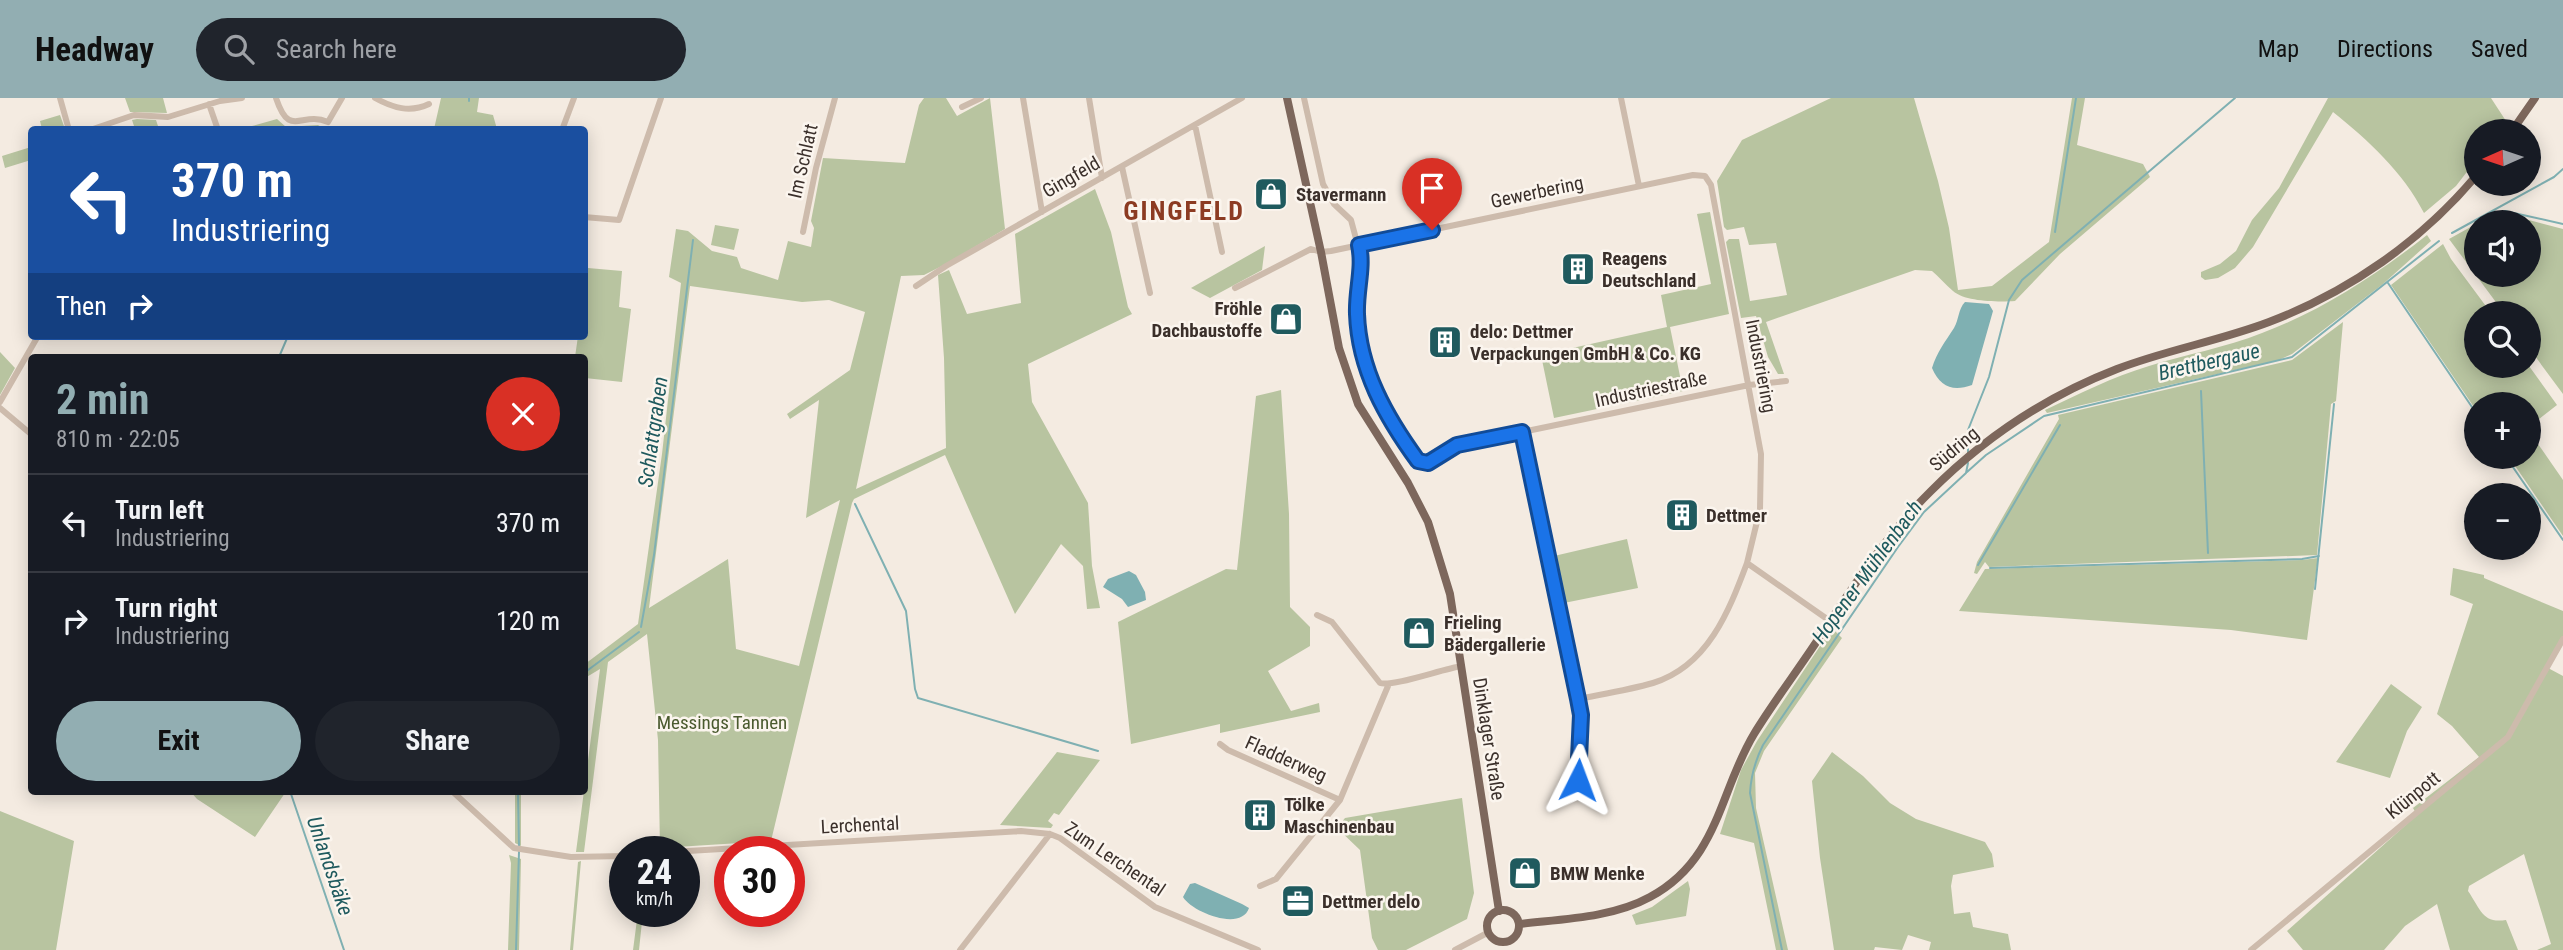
<!DOCTYPE html>
<html lang="en">
<head>
<meta charset="utf-8">
<style>
	body { margin:0; font-family:"Roboto Condensed",sans-serif; background:#20242c; color:#f1f3f6; height:100vh; display:flex; flex-direction:column; font-size:26px; white-space:nowrap }
	* { box-sizing:border-box; margin:0 }
	p { font-size:23px; color:#9ea1a6 }
	.icon { flex:none; width:38px; height:38px; fill:none; stroke:currentColor; stroke-width:2; stroke-linecap:round; stroke-linejoin:round }
	.map { position:relative; flex:1; overflow:hidden }
	.side { position:absolute; left:28px; top:256px; width:560px; height:441px; display:flex; flex-direction:column; background:#171b24; border-radius:7px; box-shadow:0 4px 18px #0003 }
	.side>* { flex:none }
	.top-card { position:absolute; left:28px; top:28px; width:560px; height:214px; border-radius:7px; box-shadow:0 4px 18px #0003; background:#1a4fa0; color:#fff; overflow:hidden }
	.needle { width:46px; rotate:267deg }
	.tools { position:absolute; left:2464px; top:21px; display:grid; gap:14px }
	.tools a { display:grid; place-items:center; width:77px; height:77px; border-radius:50%; background:#171b24; box-shadow:0 4px 18px #0003; font-size:35px }
	.speed { position:absolute; left:609px; top:738px; display:flex; gap:14px; font-size:35px; font-weight:700; text-align:center }
	.speed>* { display:grid; place-content:center; width:91px; height:91px; border-radius:50%; background:#171b24; box-shadow:0 4px 18px #0003; line-height:1 }
	.speed small { font-size:18px; font-weight:400 }
	.speed .limit { border:10px solid #d22; background:#fff; color:#111 }
	.pin { position:absolute; display:grid; place-items:center; width:60px; height:60px; color:#fff; margin:-72px -30px; border-radius:50% 50% 50% 0; rotate:-45deg; box-shadow:0 0 7px #0007 }
	.pin .icon { rotate:45deg }
	.me { position:absolute; width:77px; margin:-38px; rotate:3deg; stroke-linejoin:round; filter:drop-shadow(0 0 5px #0008) }
	.turn { display:flex; align-items:center; gap:24px; height:147px; padding:0 28px; font-size:32px }
	.turn .icon { width:91px; height:91px; stroke-width:2.5 }
	.turn b { display:block; font-size:49px; line-height:60px }
	.then { display:flex; align-items:center; height:66px; padding:0 28px; background:#0003; gap:14px; font-size:26px }
	.round { display:grid; place-items:center; flex:none; width:74px; height:74px; border-radius:37px; background:#20242c }
	.overview { display:flex; align-items:center; justify-content:space-between; height:119px; padding:0 28px }
	h1 { font-size:42px; font-weight:700; line-height:52px; color:#92aeb2 }
	.primary-button { display:flex; gap:14px; margin-top:auto; padding:14px 28px }
	.primary-button a { flex:1; height:80px; border-radius:42px; background:#92aeb2; color:#111; font-size:28px; font-weight:700; line-height:80px; text-align:center }
	.primary-button a+a { background:#20242c; color:#f1f3f6 }
	ul { padding:0; list-style:none }
	li { display:flex; align-items:center; gap:21px; height:98px; padding:0 28px; border-top:2px solid #363941 }
	li div { flex:1 }
	li b { display:block; font-size:26px }
	li em { font-style:normal }
	header { display:flex; align-items:center; gap:42px; box-sizing:border-box; height:98px; padding:0 35px; background:#92aeb2; color:#111 }
	header strong { font-size:33px }
	nav { display:flex; gap:38px; margin-inline-start:auto; font-size:24px }
	.search { width:490px; height:63px; background:#20242c; display:flex; align-items:center; gap:18px; box-sizing:border-box; padding:0 24px; border-radius:38px; color:#9ea1a6; font-size:26px }
	.map>svg:first-child { display:block }
	.green { fill:#b8c4a0; fill-rule:evenodd }
	.water { fill:#7fb0b2 }
	.lines { fill:none; stroke-linecap:round; stroke-linejoin:round }
	.stream { stroke:#7fb0b2; stroke-width:2 }
	.minor { stroke:#cdbbac; stroke-width:6 }
	.major { stroke:#7d675c; stroke-width:8 }
	.route-casing { stroke:#114b97; stroke-width:18 }
	.route { stroke:#1a73e8; stroke-width:12 }
	.labels { text-anchor:middle; dominant-baseline:central; stroke-width:5; stroke-linejoin:round; paint-order:stroke }
	.street-label { font-size:19px; fill:#3b302b; stroke:#fbf5ee }
	.poi-label { font-size:19px; font-weight:bold; fill:#3b302b; stroke:#fbf5ee; text-anchor:start }
	.park-label { font-size:19px; fill:#4a5a2e; stroke:#fbf5ee }
	.water-label { font-size:21px; font-style:italic; fill:#1f5a5e; stroke:#fbf5ee }
	.district-label { font-size:26px; font-weight:bold; letter-spacing:2px; fill:#8c3b22; stroke:#fbf5ee }
</style>
</head>
<body>
<header>
<strong>Headway</strong>
<div class="search"><svg class="icon" aria-label="search" viewBox="0 0 24 24"><circle cx="10" cy="10" r="6"/><path d="M15 15l6 6"/></svg>Search here</div>
<nav><a>Map</a><a>Directions</a><a>Saved</a></nav>
</header>
<div class="map">
<svg width="2563" height="852" viewBox="0 0 2563 852">
	<rect width="100%" height="100%" fill="#f4ebe1"/>
	<!-- green -->
	<path class="green" d="M125 0H163L167 15 130 14Z
		M441 0H479L477 14 493 17 497 31H434Z
		M924 0H946L957 18 990 0 1005 131 946 166 924 177 901 178 856 391 946 350 944 260 938 177 949 172 967 216 1021 205 1015 136 1095 91 1111 134 1128 209 1132 216 1028 266 1032 304 1088 405 1092 468 1100 510 1087 511 1083 468 1061 446 1015 516 945 357 854 401 852 405 771 743 660 750 658 642 647 536 608 564 584 754H576L600 571 585 580V566L638 526 662 356 681 185 669 179 676 131 688 133 712 153 737 159 741 170 778 182 788 143 811 149 814 130 811 123 823 60 905 65 919 7ZM690 188 802 204 829 202 865 214 850 272 787 316 790 321 819 302 806 420 840 402 799 568 736 551 728 461 649 510Z
		M1831 0H1914L1938 83 1949 130 1958 192 1992 188 2049 144 2072 0H2085L2077 47 2143 66 2150 79 2060 156 2015 203C1999 204 1965 204 1953 193 1946 187 1939 179 1932 173L1915 172 1766 224 1784 276H1778L1768 259 1756 218 1741 220 1726 144 1729 141H1739L1750 203 1787 197 1776 145 1749 147 1744 129 1727 132 1724 129 1717 83 1742 42Z
		M2328 0H2491L2506 23 2499 33H2476V62L2456 88 2424 115C2403 74 2368 42 2333 14L2253 149 2235 170 2218 180 2205 182 2201 179V174L2220 166 2236 153 2252 122 2279 90Z
		M60 17 65 31H42L40 23Z
		M137 21 156 22 159 31H135L132 22Z
		M277 21 286 29 318 27 325 31H253L252 28Z
		M31 49V62L5 70 2 58Z
		M1710 114 1729 216 1670 229 1683 293 1554 320 1541 257 1667 229 1661 197 1711 186 1697 116Z
		M2499 114 2563 131V296L2529 250V215H2504L2449 141 2476 126V177H2529V124H2479Z
		M715 127 739 131 734 152 711 147Z
		M2427 137 2431 143 2383 186 2292 256 2279 262 2047 315 2045 312C2079 296 2112 279 2149 268 2186 256 2225 250 2262 235 2323 212 2376 177 2427 137Z
		M2443 146 2451 161 2491 215H2476V268H2529L2557 307 2529 329V306H2476V312L2391 187Z
		M1265 148 1262 172 1210 200 1191 190Z
		M588 170 622 173 619 209 631 211 622 284 585 280 584 259H575L578 238H584V193Z
		M2343 224 2336 303 2331 306 2317 457 1989 469 1985 464 1977 476 1974 475 1977 464 2059 321 2058 317 2292 262Z
		M0 254 15 270 0 297Z
		M1281 292 1289 416 1290 509 1310 529V548L1268 573 1291 613 1319 605 1320 614 1220 635V626L1131 646 1118 524 1226 471 1237 472 1256 298Z
		M2529 333 2563 382V438L2509 359H2529Z
		M1627 441 1638 490 1564 505 1554 458Z
		M2318 460 2307 542 2231 532 1959 513 1985 471 2302 462Z
		M2453 470 2484 477V480L2563 513V545L2548 570 2563 578V852H2537L2551 846 2524 756 2469 788 2468 793C2480 810 2482 826 2506 822L2518 852H2450L2437 806 2405 828 2384 852H2303L2287 833 2417 717 2413 710 2479 659 2452 628 2437 616 2473 506 2450 497Z
		M1832 530 1842 540 1764 653 1755 675 1756 710 1788 852H1776L1754 745 1720 736 1741 672 1757 643Z
		M2391 586 2422 609 2407 633 2390 680 2336 664Z
		M1057 654 1100 662 1059 717 1054 715 1048 723 1053 727 1051 730 1000 727Z
		M1832 654 1863 678 1890 705 1916 721 1985 744 1992 756 1994 769 1953 777 1951 788 1954 816 1970 814 1973 829 2008 836 2011 852H1929L1931 844 1908 837 1902 852 1875 849 1874 852H1834L1820 760 1812 683Z
		M190 693H285V695L255 739 197 701Z
		M515 693H521V748L515 745Z
		M1462 700 1474 795 1467 821 1406 852H1378L1372 840 1360 752 1337 730 1345 720Z
		M0 713 74 743 56 852H0Z
		M509 757 521 761 519 852H508L511 765Z
		M581 763 573 852H570L578 764Z
		M1688 783 1690 791 1686 818 1636 827 1632 817 1652 809Z
		M638 814H643L639 852H633Z"/>
	<!-- water -->
	<path class="water" d="M1965 204 1989 206 1993 213 1972 287C1953 294 1940 289 1932 270 1937 254 1945 244 1954 230 1959 222 1958 211 1965 204Z
		M1129 473 1136 477 1145 494 1146 502 1128 509 1122 501 1103 489 1108 481Z
		M1195 785 1242 806 1249 810C1241 834 1192 814 1183 799L1190 786Z"/>
	<g class="lines">
		<!-- stream -->
		<path class="stream" d="M469 3V0
			M2505 113 2563 126
			M2055 134 2076 0
			M2452 135 2554 79 2563 71
			M2388 185 2476 315
			M279 259 288 238
			M2201 293 2208 455
			M1968 356V332L1989 279 2009 202 2022 182 2235 0
			M2506 359 2563 442
			M1967 374 1986 357 2044 318 2292 259 2439 143
			M855 406 906 513 915 591 918 600 1098 653
			M1978 467 2060 327
			M1990 470 2302 461 2319 458
			M2315 491 2334 306
			M641 529 654 457 693 142
			M584 575 639 534
			M290 693 344 852
			M518 693 519 748
			M516 852 519 754
			M1782 852 1750 695C1751 677 1755 663 1763 647L1898 449 1924 414 1966 375 1968 365"/>
		<!-- minor -->
		<path class="minor" d="M60 0 69 32
			M276 0C290 42 301 12 328 24
			M375 0C393 10 410 15 429 6
			M1023 0 1042 114
			M1089 0 1102 80
			M1304 0 1323 86 1334 106 1351 122 1362 163 1356 214 1364 261 1378 301 1387 315 1418 363 1428 365 1457 347 1522 334 1578 601
			M1621 0 1639 88
			M209 6 218 32
			M962 9 981 0
			M328 24 342 0
			M1195 27 1222 154
			M90 32 134 17 168 19 220 3 242 0
			M562 32 574 0
			M1122 69 1150 195
			M584 119 619 122 661 0
			M803 134 816 70 835 0
			M916 188 946 168 1242 0
			M1235 190 1311 151 1321 154 1331 153 1693 77 1705 78 1711 87 1761 356 1760 411 1747 465 1830 523
			M0 304 38 238
			M0 310 32 337
			M1522 334 1749 287 1786 283
			M1317 517 1332 524 1380 585C1393 589 1442 571 1462 568
			M1220 646 1228 652 1340 702
			M452 693 514 750 571 759 625 758
			M1569 702C1582 672 1583 633 1578 601 1603 596 1629 592 1653 585 1708 568 1729 513 1747 465
			M671 754 1021 733 1050 736 1060 740 1155 809 1258 852
			M1260 788 1276 781 1340 702 1388 588
			M960 852 1050 736
			M1455 852 1489 834
			M2251 852 2508 639 2563 541"/>
		<!-- major -->
		<path class="major" d="M1287 0 1321 154 1339 250 1358 306 1408 385 1428 424 1450 496 1499 813
			M2512 33 2535 0
			M1487 828a16 16 0 1 1 32 0a16 16 0 1 1-32 0Z
			M1519 826C1562 821 1612 820 1650 799 1719 762 1719 694 1754 636 1773 605 1795 576 1815 546 1850 493 1885 438 1931 393 1984 340 2047 298 2117 271 2166 252 2219 243 2269 224 2349 194 2421 143 2476 78"/>
	</g>
	<g class="lines">
		<!-- route casing -->
		<g class="route-casing">
			<path id="route" d="M1432 132 1359 147C1364 170 1356 192 1357 216 1359 272 1386 319 1418 363L1428 365 1457 347 1522 334 1578 601 1581 617 1578 682"/>
		</g>
		<!-- route -->
		<use href="#route" class="route"/>
	</g>
	<!-- icons -->
	<defs>
		<g id="shop-square" transform="scale(1.75)"><rect x="-9" y="-9" width="18" height="18" rx="4" fill="#1f5a5e" stroke="#fbf5ee"/><path d="M-5-2.5h2.3a2.7 3.5 0 0 1 5.4 0H5L5.5 6h-11ZM-1.5-2.5h3a1.5 2.3 0 0 0-3 0Z" fill="#fff"/></g>
		<g id="building-square" transform="scale(1.75)"><rect x="-9" y="-9" width="18" height="18" rx="4" fill="#1f5a5e" stroke="#fbf5ee"/><path d="M-4-6H4V6H1V3H-1V6H-4ZM-2.5-4.3h1.7v1.8h-1.7ZM.8-4.3h1.7v1.8H.8ZM-2.5-1h1.7V.8h-1.7ZM.8-1h1.7V.8H.8Z" fill="#fff"/></g>
		<g id="office-square" transform="scale(1.75)"><rect x="-9" y="-9" width="18" height="18" rx="4" fill="#1f5a5e" stroke="#fbf5ee"/><path d="M-6-3h4V-5.5h4V-3h4V5H-6ZM-1-4.5V-3h2v-1.5ZM-6 0V1H6V0Z" fill="#fff"/></g>
	</defs>
	<g fill-rule="evenodd">
		<use href="#shop-square" x="1271" y="96"/>
		<use href="#building-square" x="1578" y="171"/>
		<use href="#shop-square" x="1286" y="221"/>
		<use href="#building-square" x="1445" y="244"/>
		<use href="#building-square" x="1682" y="417"/>
		<use href="#shop-square" x="1419" y="535"/>
		<use href="#building-square" x="1260" y="717"/>
		<use href="#shop-square" x="1525" y="775"/>
		<use href="#office-square" x="1298" y="803"/>
	</g>
	<g class="labels">
		<!-- street labels -->
		<g class="street-label">
			<text transform="translate(803 63) rotate(-77)">Im Schlatt</text>
			<text transform="translate(1071 79) rotate(-30)">Gingfeld</text>
			<text transform="translate(1537 94) rotate(-12)">Gewerbering</text>
			<text transform="translate(1761 268) rotate(79)">Industriering</text>
			<text transform="translate(1651 291) rotate(-12)">Industriestraße</text>
			<text transform="translate(1954 351) rotate(-40)">Südring</text>
			<text transform="translate(1489 641) rotate(81)">Dinklager Straße</text>
			<text transform="translate(1286 661) rotate(24)">Fladderweg</text>
			<text transform="translate(2413 697) rotate(-39)">Klünpott</text>
			<text transform="translate(860 727) rotate(-3)">Lerchental</text>
			<text transform="translate(1115 761) rotate(34)">Zum Lerchental</text>
		</g>
		<!-- poi labels -->
		<g class="poi-label">
			<text x="1296" y="96">Stavermann</text>
			<text x="1602" y="160">Reagens<tspan x="1602" dy="22">Deutschland</tspan></text>
			<text x="1262" y="210" text-anchor="end">Fröhle<tspan x="1262" dy="22">Dachbaustoffe</tspan></text>
			<text x="1470" y="233">delo: Dettmer<tspan x="1470" dy="22">Verpackungen GmbH &amp; Co. KG</tspan></text>
			<text x="1706" y="417">Dettmer</text>
			<text x="1444" y="524">Frieling<tspan x="1444" dy="22">Bädergallerie</tspan></text>
			<text x="1284" y="706">Tölke<tspan x="1284" dy="22">Maschinenbau</tspan></text>
			<text x="1550" y="775">BMW Menke</text>
			<text x="1322" y="803">Dettmer delo</text>
		</g>
		<!-- park labels -->
		<g class="park-label">
			<text x="722" y="624">Messings Tannen</text>
		</g>
		<!-- water labels -->
		<g class="water-label">
			<text transform="translate(2209 264) rotate(-13)">Brettbergaue</text>
			<text transform="translate(653 334) rotate(-82)">Schlattgraben</text>
			<text transform="translate(1867 474) rotate(-54)">Hopener Mühlenbach</text>
			<text transform="translate(330 768) rotate(71)">Unlandsbäke</text>
		</g>
		<!-- district labels -->
		<g class="district-label">
			<text x="1184" y="113">GINGFELD</text>
		</g>
	</g>
</svg>
<div class="tools">
<a><svg class="needle" viewBox="-14 -14 28 28"><path d="M0-13l5 13h-10z" fill="#e53935"/><path d="M0 13l5-13h-10z" fill="#9ea1a6"/></svg></a>
<a><svg class="icon" aria-label="sound" viewBox="0 0 24 24"><path d="M4 9h4l5-4v14l-5-4H4zM17 9q2 3 0 6"/></svg></a>
<a><svg class="icon" aria-label="search" viewBox="0 0 24 24"><circle cx="10" cy="10" r="6"/><path d="M15 15l6 6"/></svg></a>
<a>+</a>
<a>−</a>
</div>
<div class="speed"><div>24<small>km/h</small></div><div class="limit">30</div></div>
<div class="pin" style="left:1432px;top:132px;background:#d93025"><svg class="icon" aria-label="arrive" viewBox="0 0 24 24"><path d="M6 21V4h12l-3 4 3 4H6"/></svg></div>
<svg class="me" style="left:1578px;top:682px" viewBox="-20 -20 40 40"><path d="M0-17L14 15 0 8-14 15z" fill="#1a73e8" stroke="#fff" stroke-width="4"/></svg>
<div class="top-card">
<div class="turn"><svg class="icon" aria-label="left" viewBox="0 0 24 24"><path d="M17 20v-9H6M10 6l-5 5 5 5"/></svg><div><b>370 m</b>Industriering</div></div>
<div class="then">Then<svg class="icon" aria-label="right" viewBox="0 0 24 24"><path d="M7 20v-9h11M14 6l5 5-5 5"/></svg></div>
</div>
<section class="side">
<div class="overview"><div><h1>2 min</h1><p>810 m · 22:05</p></div><a class="round" style="background:#d93025;color:#fff"><svg class="icon" aria-label="close" viewBox="0 0 24 24"><path d="M6 6l12 12M18 6L6 18"/></svg></a></div>
<ul>
<li><svg class="icon" aria-label="left" viewBox="0 0 24 24"><path d="M17 20v-9H6M10 6l-5 5 5 5"/></svg><div><b>Turn left</b><p>Industriering</p></div><em>370 m</em></li>
<li><svg class="icon" aria-label="right" viewBox="0 0 24 24"><path d="M7 20v-9h11M14 6l5 5-5 5"/></svg><div><b>Turn right</b><p>Industriering</p></div><em>120 m</em></li>
</ul>
<div class="primary-button"><a>Exit</a><a>Share</a></div>
</section>
</div>
</body>
</html>
